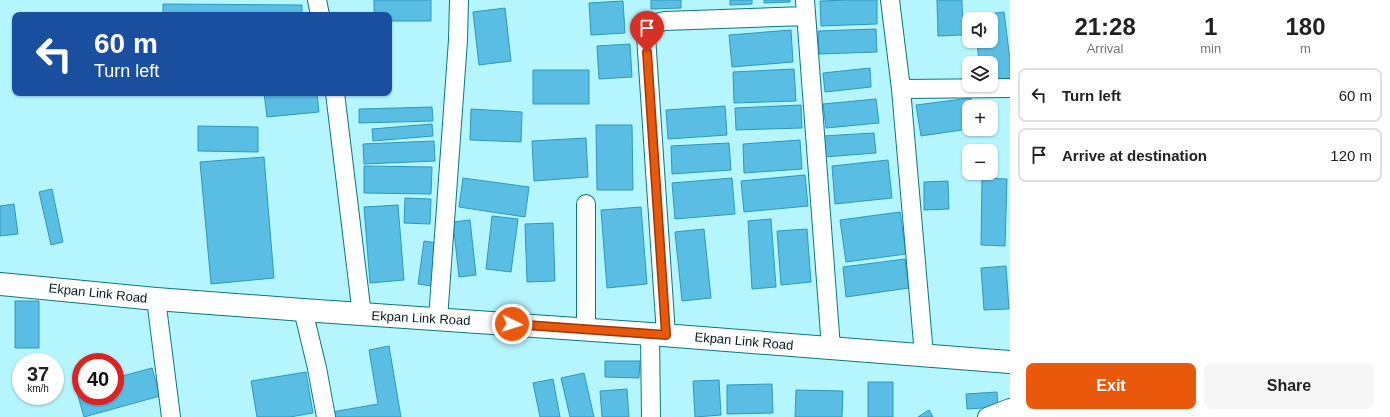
<!DOCTYPE html>
<html lang="en">
<head>
<meta charset="utf-8">
<style>
	body { margin:0; font-family:Arial,sans-serif; background:#f6f6f6; color:#222; height:100vh; display:flex; flex-direction:column; font-size:15px; white-space:nowrap }
	* { box-sizing:border-box; margin:0 }
	p { font-size:13px; color:#767676 }
	.icon { flex:none; width:22px; height:22px; fill:none; stroke:currentColor; stroke-width:2; stroke-linecap:round; stroke-linejoin:round }
	.map { position:relative; flex:1; overflow:hidden }
	.panel { display:flex; flex-direction:column; background:#fff; width:380px }
	.panel>* { flex:none }
	.banner { position:absolute; left:12px; top:12px; width:380px; height:84px; border-radius:8px; box-shadow:0 1px 3px #0004; background:#1a4fa0; color:#fff; overflow:hidden }
	.fabs { position:absolute; left:962px; top:12px; display:grid; gap:8px }
	.fabs a { display:grid; place-items:center; width:36px; height:36px; border-radius:8px; background:#fff; box-shadow:0 1px 3px #0004; font-size:20px }
	.speed { position:absolute; left:12px; top:353px; display:flex; gap:8px; font-size:20px; font-weight:700; text-align:center }
	.speed>* { display:grid; place-content:center; width:52px; height:52px; border-radius:50%; background:#fff; box-shadow:0 1px 3px #0004; line-height:1 }
	.speed small { font-size:10px; font-weight:400 }
	.speed .limit { border:6px solid #d22; background:#fff; color:#111 }
	.pin { position:absolute; display:grid; place-items:center; width:34px; height:34px; color:#fff; margin:-41px -17px; border-radius:50% 50% 50% 0; rotate:-45deg; box-shadow:0 0 4px #0007 }
	.pin .icon { rotate:45deg }
	.me { position:absolute; width:44px; margin:-22px; rotate:94deg; stroke-linejoin:round; filter:drop-shadow(0 0 3px #0008) }
	.turn { display:flex; align-items:center; gap:14px; height:84px; padding:0 16px; font-size:18px }
	.turn .icon { width:52px; height:52px; stroke-width:2.5 }
	.turn b { display:block; font-size:28px; line-height:34px }
	.eta { display:flex; justify-content:space-evenly; align-items:center; height:68px; text-align:center }
	.eta b { font-size:24px; font-weight:600; line-height:28px }
	.action { display:flex; gap:8px; margin-top:auto; padding:8px 16px }
	.action a { flex:1; height:46px; border-radius:8px; background:#ea580c; color:#fff; font-size:16px; font-weight:600; line-height:46px; text-align:center }
	.action a+a { background:#f6f6f6; color:#222 }
	ul { padding:0; list-style:none }
	li { display:flex; align-items:center; gap:12px; height:54px; margin:0 8px 6px; padding:0 8px; border:2px solid #e0e0e0; border-radius:8px }
	li div { flex:1 }
	li b { display:block; font-size:15px }
	li em { font-style:normal }
	main { display:flex; flex:1; min-height:0 }
	.map>svg:first-child { display:block }
	.building { fill:#59bde4; stroke:#2e98be }
	.lines { fill:none; stroke-linecap:round; stroke-linejoin:round }
	.street-casing { stroke:#0a7682; stroke-width:20 }
	.secondary-casing { stroke:#0a7682; stroke-width:24 }
	.street { stroke:#fff; stroke-width:18 }
	.secondary { stroke:#fff; stroke-width:22 }
	.route-casing { stroke:#983908; stroke-width:10 }
	.route { stroke:#ea580c; stroke-width:7 }
	.labels { text-anchor:middle; dominant-baseline:central; stroke-width:4; stroke-linejoin:round; paint-order:stroke }
	.street-label { font-size:13px; fill:#031c20; stroke:#fff }
</style>
</head>
<body>
<main>
<div class="map">
<svg width="1010" height="417" viewBox="0 0 1010 417">
	<rect width="100%" height="100%" fill="#b5f5fe"/>
	<!-- building -->
	<path class="building" d="M374 0H431V21H389V15H374Z
		M651 0H681V8L651 9Z
		M730 0H752V4L730 5Z
		M764 0H790V2L764 3Z
		M849 0H877V24L821 26 820 1Z
		M937 0H962L963 35 938 36Z
		M623 1 625 33 591 35 589 3Z
		M163 4 302 5V15H163Z
		M505 8 511 61 479 65 473 12Z
		M1004 12 1010 60V78L991 80V63H979L977 41H991V19H974L973 16Z
		M876 29 877 52 819 54 818 31Z
		M791 30 793 62 732 67 729 35Z
		M630 44 632 77 599 79 597 46Z
		M870 68 871 87 825 92 823 73Z
		M794 69 796 101 734 103 733 72Z
		M533 70H589V104H533Z
		M264 93H317L319 112 267 117Z
		M971 98 972 107H969V129L921 136 916 105Z
		M876 99 879 123 826 128 823 104Z
		M801 105 802 128 736 130 735 108Z
		M725 106 727 135 668 139 666 110Z
		M432 107 433 121 359 123V109Z
		M471 109 522 112 521 142 470 140Z
		M432 124 433 136 373 141 372 129Z
		M596 125H632L633 190H597Z
		M198 126 258 127V152L198 151Z
		M874 133 876 153 824 157 823 136Z
		M586 138 588 177 534 181 532 141Z
		M800 140 802 169 744 173 743 144Z
		M434 141 435 161 364 164 363 144Z
		M729 143 731 170 672 174 671 146Z
		M264 157 274 278 211 284 200 162Z
		M888 160 892 198 835 204 832 166Z
		M364 166 432 167 431 194 364 193Z
		M805 175 808 206 744 212 741 181Z
		M463 178 529 187 525 217 459 207Z
		M732 178 735 214 675 219 672 183Z
		M982 178 1007 179 1005 246 981 245Z
		M948 181 949 209 924 210V182Z
		M52 189 63 242 51 245 39 192Z
		M405 198 431 199 430 224 404 223Z
		M14 204 18 234 0 236V206Z
		M398 205 404 280 370 283 364 207Z
		M641 207 647 284 607 288 601 210Z
		M900 212 906 254 846 262 840 220Z
		M492 216 518 219 511 272 486 269Z
		M771 219 776 287 752 289 748 221Z
		M470 220 476 275 459 277 453 222Z
		M553 223 555 281 527 282 525 224Z
		M704 229 711 298 682 301 675 232Z
		M807 229 811 282 781 285 777 231Z
		M424 241 437 243 431 286 418 284Z
		M905 259 909 288 846 297 843 267Z
		M1006 266 1009 309 984 310 981 268Z
		M15 301H39V348H15Z
		M389 346 401 417H332V412L378 404 369 350Z
		M605 361H640L639 378 605 377Z
		M152 368 160 396 84 417 76 389 81 387V396H115V378Z
		M306 372 313 413 290 417H257L251 381Z
		M584 373 594 417H570L561 378Z
		M553 379 560 417H540L533 383Z
		M719 380 721 415 695 417 693 381Z
		M868 382H893V417H868Z
		M772 384 773 413 727 414V385Z
		M627 389 629 417H602L600 391Z
		M796 390 843 391 842 417H795Z
		M997 392 998 407 967 409 966 394Z
		M929 410 933 417H918Z"/>
	<g class="lines">
		<!-- street casing -->
		<g class="street-casing">
			<path id="street" d="M317 0 320 15
				M805 0 831 348
				M890 0 901 89 924 355
				M901 89 1010 88
				M335 93 362 315
				M586 204V329
				M156 299 171 417
				M303 310 317 368 326 417
				M438 319 458 40 459 0
				M650 334 651 417
				M666 335 646 36 652 24 665 21 806 16
				M987 417 1010 408"/>
		</g>
		<!-- secondary casing -->
		<g class="secondary-casing">
			<path id="secondary" d="M0 284 156 299 303 310 650 334 1010 362"/>
		</g>
		<!-- street -->
		<use href="#street" class="street"/>
		<!-- secondary -->
		<use href="#secondary" class="secondary"/>
	</g>
	<g class="lines">
		<!-- route casing -->
		<g class="route-casing">
			<path id="route" d="M512 324 666 335 647 52"/>
		</g>
		<!-- route -->
		<use href="#route" class="route"/>
	</g>
	<g class="labels">
		<!-- street labels -->
		<g class="street-label">
			<text transform="translate(98 293) rotate(6)">Ekpan Link Road</text>
			<text transform="translate(421 318) rotate(3)">Ekpan Link Road</text>
			<text transform="translate(744 341) rotate(5)">Ekpan Link Road</text>
		</g>
	</g>
</svg>
<div class="fabs">
<a><svg class="icon" aria-label="sound" viewBox="0 0 24 24"><path d="M4 9h4l5-4v14l-5-4H4zM17 9q2 3 0 6"/></svg></a>
<a><svg class="icon" aria-label="layers" viewBox="0 0 24 24"><path d="M12 4l9 5-9 5-9-5zM3 14l9 5 9-5"/></svg></a>
<a>+</a>
<a>−</a>
</div>
<div class="speed"><div>37<small>km/h</small></div><div class="limit">40</div></div>
<div class="pin" style="left:647px;top:52px;background:#d93025"><svg class="icon" aria-label="arrive" viewBox="0 0 24 24"><path d="M6 21V4h12l-3 4 3 4H6"/></svg></div>
<svg class="me" style="left:512px;top:324px" viewBox="-20 -20 40 40"><circle r="17" fill="#ea580c" stroke="#fff" stroke-width="3"/><path d="M0-11L8 9 0 5-8 9z" fill="#fff"/></svg>
<div class="banner">
<div class="turn"><svg class="icon" aria-label="left" viewBox="0 0 24 24"><path d="M17 20v-9H6M10 6l-5 5 5 5"/></svg><div><b>60 m</b>Turn left</div></div>
</div>
</div>
<section class="panel">
<div class="eta">
<div><b>21:28</b><p>Arrival</p></div>
<div><b>1</b><p>min</p></div>
<div><b>180</b><p>m</p></div>
</div>
<ul>
<li><svg class="icon" aria-label="left" viewBox="0 0 24 24"><path d="M17 20v-9H6M10 6l-5 5 5 5"/></svg><div><b>Turn left</b></div><em>60 m</em></li>
<li><svg class="icon" aria-label="arrive" viewBox="0 0 24 24"><path d="M6 21V4h12l-3 4 3 4H6"/></svg><div><b>Arrive at destination</b></div><em>120 m</em></li>
</ul>
<div class="action"><a>Exit</a><a>Share</a></div>
</section>
</main>
</body>
</html>
